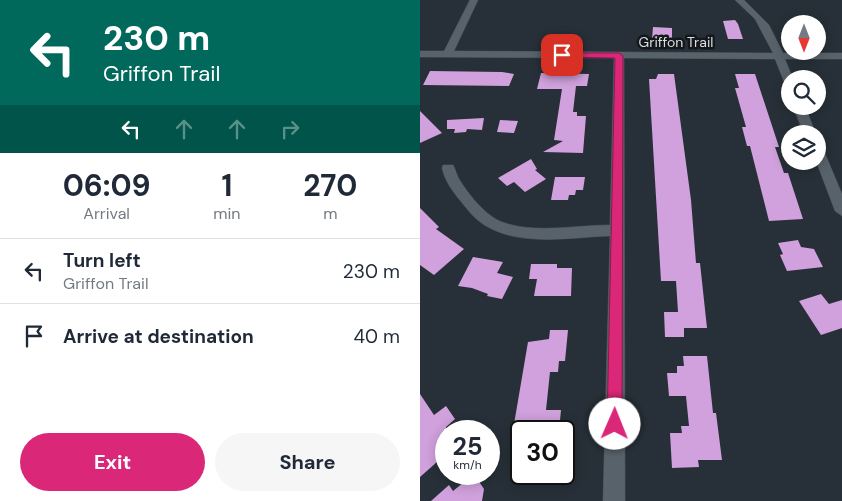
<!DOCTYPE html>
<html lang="en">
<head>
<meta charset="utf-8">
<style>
	body { margin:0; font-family:"DM Sans",sans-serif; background:#f6f6f7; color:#1f2937; height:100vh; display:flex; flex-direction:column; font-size:19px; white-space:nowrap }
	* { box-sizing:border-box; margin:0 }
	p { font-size:16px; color:#747a83 }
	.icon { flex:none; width:28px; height:28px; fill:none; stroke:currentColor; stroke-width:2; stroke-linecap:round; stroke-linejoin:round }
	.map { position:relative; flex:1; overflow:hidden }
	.sheet { display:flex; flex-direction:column; background:#fff; width:420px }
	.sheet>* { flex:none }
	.guide { background:#00695c; color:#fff; overflow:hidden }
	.needle { width:32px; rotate:180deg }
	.buttons { position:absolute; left:361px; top:15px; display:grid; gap:10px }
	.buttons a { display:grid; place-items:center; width:45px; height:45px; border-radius:50%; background:#fff; box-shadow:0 2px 12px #0003; font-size:25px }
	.speed { position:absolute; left:15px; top:420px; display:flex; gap:10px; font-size:25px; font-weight:700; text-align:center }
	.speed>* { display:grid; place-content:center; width:65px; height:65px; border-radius:50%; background:#fff; box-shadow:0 2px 12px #0003; line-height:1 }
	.speed small { font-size:12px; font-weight:400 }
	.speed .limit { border:2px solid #111; border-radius:8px; background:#fff; color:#111 }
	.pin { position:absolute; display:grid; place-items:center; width:42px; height:42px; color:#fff; margin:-21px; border-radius:10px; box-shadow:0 2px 8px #0006 }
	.me { position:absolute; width:55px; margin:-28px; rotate:1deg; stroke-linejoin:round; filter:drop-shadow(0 0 4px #0008) }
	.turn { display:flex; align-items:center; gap:18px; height:105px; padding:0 20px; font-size:22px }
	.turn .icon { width:65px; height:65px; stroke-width:2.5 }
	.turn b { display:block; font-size:35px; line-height:42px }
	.lanes { display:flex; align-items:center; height:48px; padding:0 20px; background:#0003; justify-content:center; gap:25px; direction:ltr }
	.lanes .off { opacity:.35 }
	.eta { display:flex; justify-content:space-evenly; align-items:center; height:85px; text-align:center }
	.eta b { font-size:30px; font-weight:700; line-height:35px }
	.cta { display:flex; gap:10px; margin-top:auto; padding:10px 20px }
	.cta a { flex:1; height:58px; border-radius:30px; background:#db2777; color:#fff; font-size:20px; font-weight:700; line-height:58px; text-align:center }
	.cta a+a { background:#f6f6f7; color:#1f2937 }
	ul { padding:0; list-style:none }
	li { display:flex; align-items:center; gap:15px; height:65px; padding:0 20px; border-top:1px solid #e0e1e3 }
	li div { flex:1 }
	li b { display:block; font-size:19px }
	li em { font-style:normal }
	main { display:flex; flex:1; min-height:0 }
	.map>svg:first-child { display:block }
	.building { fill:#d0a1dc }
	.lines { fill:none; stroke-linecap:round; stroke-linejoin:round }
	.minor-casing { stroke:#444c52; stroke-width:1 }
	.minor { fill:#58626a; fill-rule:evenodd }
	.route { fill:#db2777; stroke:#8e194d }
	.labels { text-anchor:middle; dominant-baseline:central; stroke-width:5; stroke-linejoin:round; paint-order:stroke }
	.far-street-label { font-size:14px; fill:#d9dfe4; stroke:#14181b }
</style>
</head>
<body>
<main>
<section class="sheet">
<div class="guide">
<div class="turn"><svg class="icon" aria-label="left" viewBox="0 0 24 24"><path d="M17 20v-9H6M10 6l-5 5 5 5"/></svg><div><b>230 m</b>Griffon Trail</div></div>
<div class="lanes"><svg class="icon" aria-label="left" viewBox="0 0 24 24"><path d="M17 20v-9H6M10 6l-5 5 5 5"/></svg><svg class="icon off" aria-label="ahead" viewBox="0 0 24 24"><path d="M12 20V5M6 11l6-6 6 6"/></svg><svg class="icon off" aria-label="ahead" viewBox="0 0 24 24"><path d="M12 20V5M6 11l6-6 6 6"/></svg><svg class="icon off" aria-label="right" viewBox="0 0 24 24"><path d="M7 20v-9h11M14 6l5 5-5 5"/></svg></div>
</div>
<div class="eta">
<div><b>06:09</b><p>Arrival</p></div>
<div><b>1</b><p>min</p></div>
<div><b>270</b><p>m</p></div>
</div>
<ul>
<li><svg class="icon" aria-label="left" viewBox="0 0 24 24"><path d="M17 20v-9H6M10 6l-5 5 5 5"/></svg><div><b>Turn left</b><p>Griffon Trail</p></div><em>230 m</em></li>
<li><svg class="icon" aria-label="arrive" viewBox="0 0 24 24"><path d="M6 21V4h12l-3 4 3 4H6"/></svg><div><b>Arrive at destination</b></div><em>40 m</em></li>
</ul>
<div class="cta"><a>Exit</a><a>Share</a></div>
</section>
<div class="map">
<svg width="422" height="501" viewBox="0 0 422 501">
	<rect width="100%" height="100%" fill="#273038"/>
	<!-- building -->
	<path class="building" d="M315 20 318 24 323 39H308L303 21Z
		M233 27 252 28V39H232Z
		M10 71 82 72 94 74 89 86 3 85Z
		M121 73 169 74 167 86H156L153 112H157V116H166L163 153 123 152 143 141 134 140 142 89H117Z
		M238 74H254L271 200 276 263H280L287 328H264V337H245L244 312H258L256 281H241L229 79H236Z
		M315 74H335L359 147H355L364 173H368L383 219 349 221 330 146H327L322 127H326L315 88H319Z
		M0 111 22 133 0 143Z
		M64 118 62 130 47 129 46 132 34 133 35 129H27V120Z
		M80 120 98 121 94 133 77 132Z
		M111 159 117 169 115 170 126 179 105 192 94 182 87 186 78 178Z
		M135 177H165L163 190H156L155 195H149L148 200H131Z
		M0 208 19 227 16 229 44 249 14 275 0 265Z
		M378 240 381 247 394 249 403 267 367 271 360 255 363 254 358 243Z
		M53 257 83 262 77 273 93 277 82 299 67 296 68 294 52 288 38 286Z
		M111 264H137V268H152L151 296H114L117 279H109Z
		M401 294 409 304 422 300V328L401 335 379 301Z
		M130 330H148L145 361H139L138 372H130L126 410H141L139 431 93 430 108 342 129 339Z
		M263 356H287L293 413H296L302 460H278L279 467 252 468 250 433H262L261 426H269L266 396H249L247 373H257V366H264Z
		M0 394 14 415 26 406 35 419 26 427V454L0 477Z
		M54 474 64 489 62 501H11L29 485 33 491Z"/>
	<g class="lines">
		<!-- minor casing -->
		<g class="minor-casing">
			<path id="minor" d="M50 0H58L34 51 353 53 335 19 315 0H324L349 25 363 53H422V59H365L373 79H370V87L365 84 355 59 204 58 205 501H183L190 236C152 237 103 247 68 227 58 222 50 213 43 204 34 193 25 182 22 168L23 165H33C36 170 37 177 41 182 50 196 66 216 82 222 115 234 156 225 190 225L194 58 0 57V51H24Z
				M373 106H385L396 134H384Z
				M398 147 404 151 422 194V216L415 211 396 161Z"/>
		</g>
		<!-- minor -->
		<use href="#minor" class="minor"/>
	</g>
	<!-- route -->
	<path class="route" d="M199 53 203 56 202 424 200 429 195 431 190 429 187 424 195 58 142 57 138 55 142 53Z"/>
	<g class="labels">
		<!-- far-street labels -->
		<g class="far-street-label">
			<text x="256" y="42">Griffon Trail</text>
		</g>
	</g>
</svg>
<div class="buttons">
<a><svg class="needle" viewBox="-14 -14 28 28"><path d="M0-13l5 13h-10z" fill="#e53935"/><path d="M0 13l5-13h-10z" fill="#747a83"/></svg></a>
<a><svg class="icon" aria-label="search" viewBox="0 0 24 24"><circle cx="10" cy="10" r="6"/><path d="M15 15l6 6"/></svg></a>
<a><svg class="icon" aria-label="layers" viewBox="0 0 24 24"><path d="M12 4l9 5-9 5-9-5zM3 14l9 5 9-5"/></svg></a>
</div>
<div class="speed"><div>25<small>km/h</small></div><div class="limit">30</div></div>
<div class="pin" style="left:142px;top:55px;background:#d93025"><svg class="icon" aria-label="arrive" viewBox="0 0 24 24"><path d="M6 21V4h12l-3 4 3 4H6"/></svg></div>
<svg class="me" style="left:195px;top:424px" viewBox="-20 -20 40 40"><circle r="19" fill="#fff"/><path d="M0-13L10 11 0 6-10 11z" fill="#db2777"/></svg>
</div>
</main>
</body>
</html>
